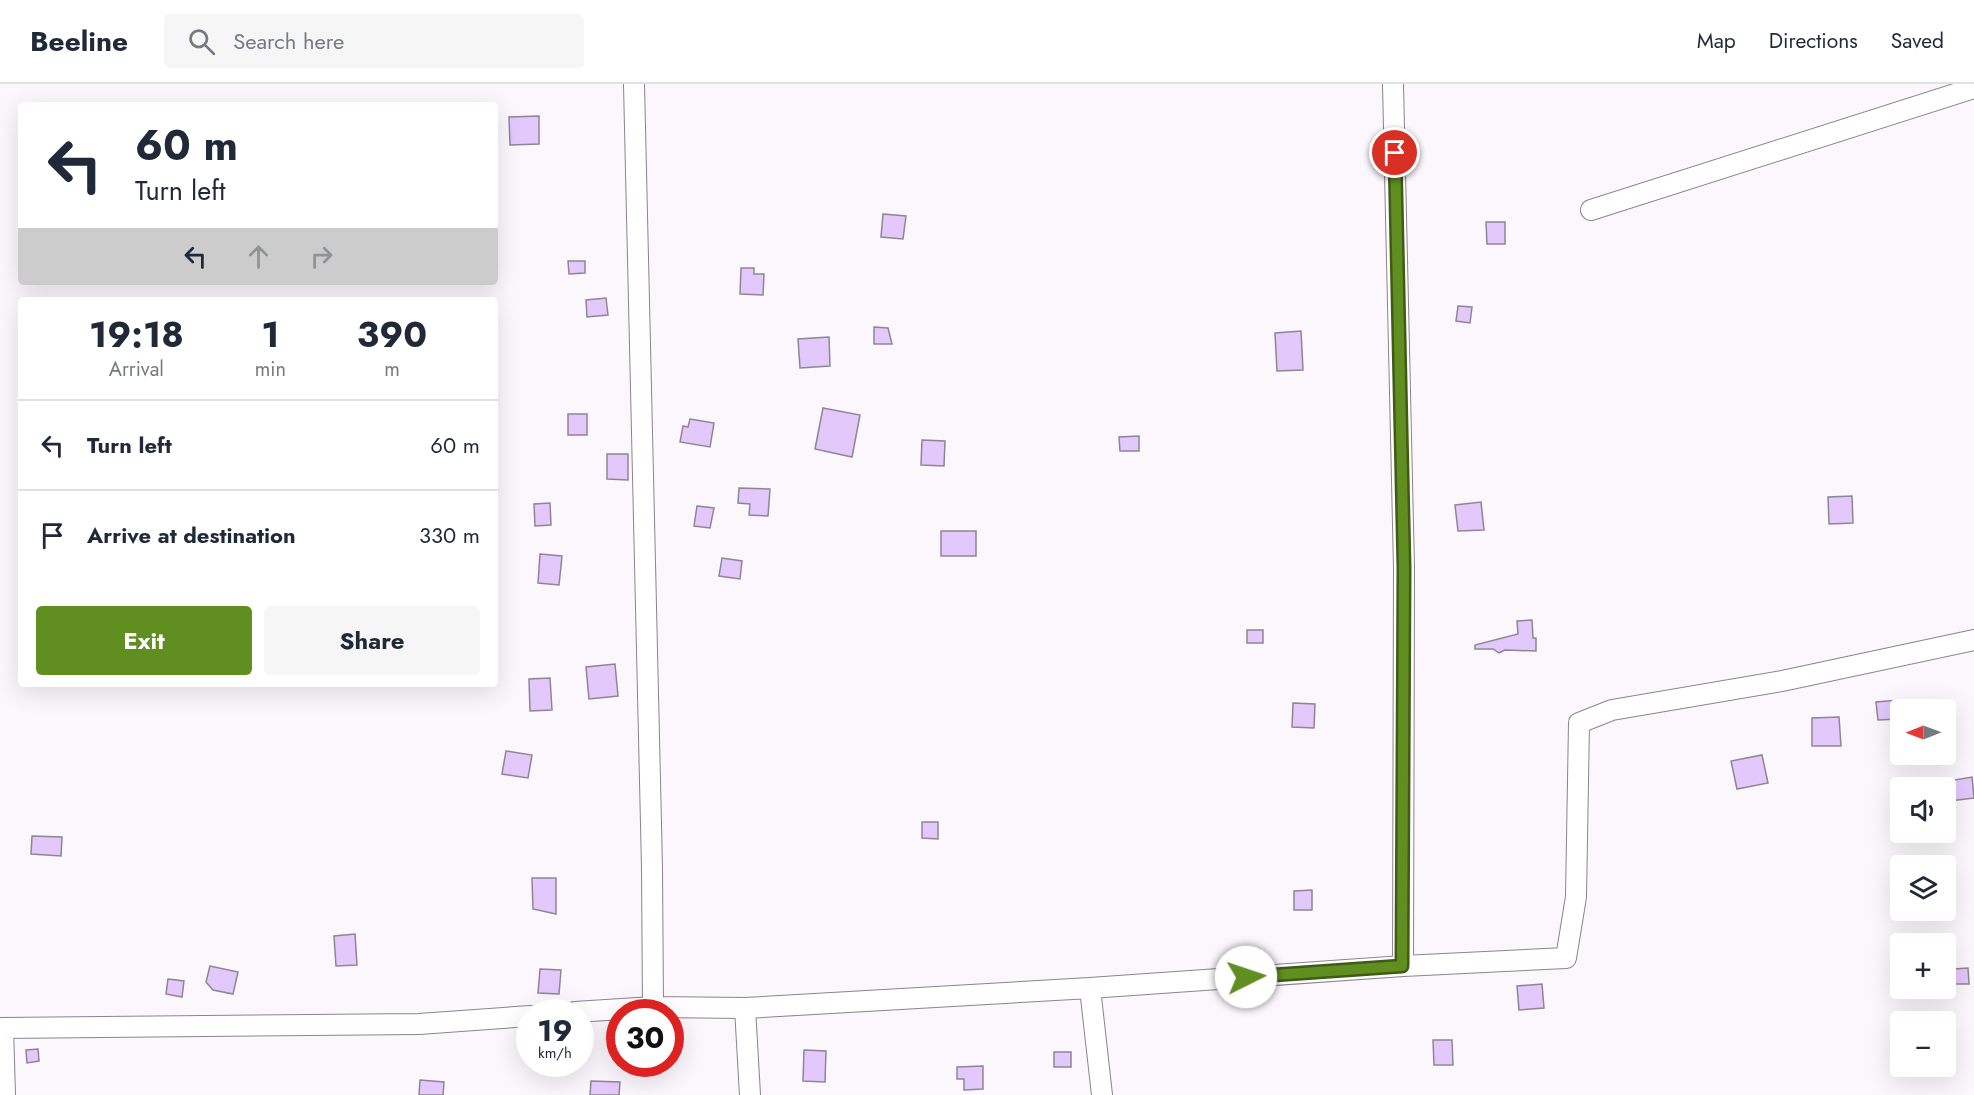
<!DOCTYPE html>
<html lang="en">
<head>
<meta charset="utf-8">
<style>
	body { margin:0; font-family:Jost,sans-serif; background:#f6f6f7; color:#1f2937; height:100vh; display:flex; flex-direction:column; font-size:22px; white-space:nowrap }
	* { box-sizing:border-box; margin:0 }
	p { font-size:20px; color:#747a83 }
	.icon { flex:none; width:33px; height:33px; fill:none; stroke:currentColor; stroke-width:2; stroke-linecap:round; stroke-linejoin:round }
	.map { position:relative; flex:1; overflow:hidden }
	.sheet { position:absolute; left:18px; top:213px; width:480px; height:390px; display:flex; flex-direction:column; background:#fff; border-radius:6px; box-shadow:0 6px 24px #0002 }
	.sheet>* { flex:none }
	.guide { position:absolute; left:18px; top:18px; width:480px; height:183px; border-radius:6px; box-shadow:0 6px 24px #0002; background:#fff; color:#1f2937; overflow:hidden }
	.needle { width:39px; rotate:269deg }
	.controls { position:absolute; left:1890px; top:615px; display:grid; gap:12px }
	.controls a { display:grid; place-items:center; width:66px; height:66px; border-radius:6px; background:#fff; box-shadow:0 6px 24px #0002; font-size:30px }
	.speed { position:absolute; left:516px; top:915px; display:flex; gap:12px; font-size:30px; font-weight:700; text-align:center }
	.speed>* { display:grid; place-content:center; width:78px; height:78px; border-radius:50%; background:#fff; box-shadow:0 6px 24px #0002; line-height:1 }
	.speed small { font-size:15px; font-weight:400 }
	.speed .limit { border:9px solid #d22; background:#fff; color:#111 }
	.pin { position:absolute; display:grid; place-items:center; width:51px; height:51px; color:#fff; margin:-26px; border:3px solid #fff; border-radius:50%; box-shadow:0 2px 6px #0007 }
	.me { position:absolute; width:66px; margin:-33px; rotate:86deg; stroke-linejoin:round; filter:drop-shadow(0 0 4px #0008) }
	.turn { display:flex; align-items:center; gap:21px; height:126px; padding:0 18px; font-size:27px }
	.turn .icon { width:78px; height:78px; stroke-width:2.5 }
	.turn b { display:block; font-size:42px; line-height:51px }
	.lanes { display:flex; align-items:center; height:57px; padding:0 18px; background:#0003; justify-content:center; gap:30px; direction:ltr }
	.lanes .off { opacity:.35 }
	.eta { display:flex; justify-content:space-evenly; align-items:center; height:102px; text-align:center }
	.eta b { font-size:36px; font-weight:700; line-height:42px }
	.cta { display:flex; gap:12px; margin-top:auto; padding:12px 18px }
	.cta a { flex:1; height:69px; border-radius:6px; background:#618e20; color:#fff; font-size:24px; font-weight:700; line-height:69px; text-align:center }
	.cta a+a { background:#f6f6f7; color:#1f2937 }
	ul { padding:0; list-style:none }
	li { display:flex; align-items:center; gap:18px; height:90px; padding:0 18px; border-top:2px solid #e0e1e3 }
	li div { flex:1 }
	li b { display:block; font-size:22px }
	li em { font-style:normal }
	header { display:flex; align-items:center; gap:36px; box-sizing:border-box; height:84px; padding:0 30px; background:#fff; border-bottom:2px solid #e0e1e3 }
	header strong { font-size:28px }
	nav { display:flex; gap:33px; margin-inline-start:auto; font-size:21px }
	.search { width:420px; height:54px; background:#f6f6f7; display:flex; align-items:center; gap:15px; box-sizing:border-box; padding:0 21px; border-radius:6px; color:#747a83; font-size:22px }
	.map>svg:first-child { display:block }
	.building { fill:#e3c8fb; stroke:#8d8793; stroke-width:1.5 }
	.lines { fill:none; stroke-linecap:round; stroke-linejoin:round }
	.minor-casing { stroke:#8c838e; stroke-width:22 }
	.minor { stroke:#fff; stroke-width:20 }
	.route-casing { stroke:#3f5c15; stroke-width:15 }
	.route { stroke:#618e20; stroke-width:10 }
</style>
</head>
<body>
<header>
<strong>Beeline</strong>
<div class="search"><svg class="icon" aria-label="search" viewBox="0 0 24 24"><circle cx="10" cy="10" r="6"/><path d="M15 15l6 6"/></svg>Search here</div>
<nav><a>Map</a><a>Directions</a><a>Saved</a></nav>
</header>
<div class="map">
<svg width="1974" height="1011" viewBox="0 0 1974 1011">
	<rect width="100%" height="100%" fill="#fcf6fd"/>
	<!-- building -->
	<path class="building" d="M539 32V60L510 61 509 33Z
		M883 130 906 132 903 155 881 153Z
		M1486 138H1505V160H1487Z
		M568 177H585V189L569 190Z
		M741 184H754V190H764L763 211 740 210Z
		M606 214 608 231 587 233 586 216Z
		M1458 222 1472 223 1470 239 1456 237Z
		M874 243 888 244 892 260H874Z
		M1301 247 1303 286 1277 287 1275 249Z
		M829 253 830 282 800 284 798 255Z
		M823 324 860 331 852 373 815 365Z
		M568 330H587V351H568Z
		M690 335 714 339 710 363 680 358 683 342 688 343Z
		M1139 352V367H1120L1119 353Z
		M922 356 945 357 944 382 921 381Z
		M607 370H628V396L607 395Z
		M739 404 770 405 768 432 749 431 750 420 738 419Z
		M1852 412 1853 439 1829 440 1828 413Z
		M1481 418 1484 446 1458 447 1455 421Z
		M550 419 551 441 535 442 534 420Z
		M697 422 714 424 710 444 694 442Z
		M941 447H976V472H941Z
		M540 470 562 472 559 501 538 499Z
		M722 474 742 477 740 495 719 492Z
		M1532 536 1533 554H1536V567L1505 566 1499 569 1493 565H1475V561L1518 550 1517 537Z
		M1247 546H1263V559H1247Z
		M615 580 618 612 589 615 586 583Z
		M550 594 552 626 530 627 529 595Z
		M1899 616 1900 635 1878 636 1876 618Z
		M1293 619 1315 620 1314 644 1292 643Z
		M1839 633 1841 662H1812V634Z
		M506 667 532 671 528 694 502 690Z
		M1762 671 1768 699 1737 705 1731 677Z
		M1972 693 1974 714 1950 717 1948 697Z
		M922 738H938V755L922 754Z
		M32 752 62 753 61 772 31 770Z
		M532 794H556V830L533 825Z
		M1312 806V826H1294V807Z
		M355 850 357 881 336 882 334 852Z
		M210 882 238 888 233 910 213 906 206 898Z
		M1968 884 1969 900H1955L1954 885Z
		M540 885 561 886 559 910 538 909Z
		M168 895 184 897 182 913 166 910Z
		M1542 900 1544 924 1519 926 1517 902Z
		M1433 956H1452L1453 981H1434Z
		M38 965 39 977 27 979 26 966Z
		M804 966 826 967 825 998 803 997Z
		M1054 968H1071V983H1054Z
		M983 982V1005L964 1006V995H957V983Z
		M420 996 444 998 443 1011H419Z
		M591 997 620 998 619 1011H590Z"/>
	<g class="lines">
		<!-- minor casing -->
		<g class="minor-casing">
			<path id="minor" d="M634 0 652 784 653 923
				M1393 0 1404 484 1403 882
				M1591 126 1974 4
				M1090 904 1102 1011
				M745 924 750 1011
				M575 928 653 923 745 924 1090 904 1403 882 1566 874 1576 813 1579 639 1612 626 1782 597 1974 556
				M0 944 419 940 530 932
				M3 944 5 1011"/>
		</g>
		<!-- minor -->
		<use href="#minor" class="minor"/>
	</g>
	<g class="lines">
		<!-- route casing -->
		<g class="route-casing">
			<path id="route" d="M1246 893 1402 882 1404 484 1395 69"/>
		</g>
		<!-- route -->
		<use href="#route" class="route"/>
	</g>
</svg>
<div class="controls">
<a><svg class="needle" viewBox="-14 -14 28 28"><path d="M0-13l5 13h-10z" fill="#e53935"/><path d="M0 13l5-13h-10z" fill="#747a83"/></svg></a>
<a><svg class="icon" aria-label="sound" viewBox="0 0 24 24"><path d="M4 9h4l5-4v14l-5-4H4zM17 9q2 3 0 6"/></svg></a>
<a><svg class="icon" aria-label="layers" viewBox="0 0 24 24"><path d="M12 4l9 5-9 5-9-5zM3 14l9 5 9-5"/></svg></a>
<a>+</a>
<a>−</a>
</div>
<div class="speed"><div>19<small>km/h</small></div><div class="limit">30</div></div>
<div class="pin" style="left:1395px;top:69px;background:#d93025"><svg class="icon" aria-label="arrive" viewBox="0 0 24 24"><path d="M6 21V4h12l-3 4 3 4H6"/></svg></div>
<svg class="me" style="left:1246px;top:893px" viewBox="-20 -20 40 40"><circle r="19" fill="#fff"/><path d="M0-13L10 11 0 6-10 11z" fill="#618e20"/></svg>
<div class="guide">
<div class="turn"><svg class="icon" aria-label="left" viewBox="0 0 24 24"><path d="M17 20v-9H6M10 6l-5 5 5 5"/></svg><div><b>60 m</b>Turn left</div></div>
<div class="lanes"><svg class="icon" aria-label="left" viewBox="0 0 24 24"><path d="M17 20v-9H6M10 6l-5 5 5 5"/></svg><svg class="icon off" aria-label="ahead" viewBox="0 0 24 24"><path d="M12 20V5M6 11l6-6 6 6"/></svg><svg class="icon off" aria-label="right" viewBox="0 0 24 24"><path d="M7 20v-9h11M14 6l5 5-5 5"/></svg></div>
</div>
<section class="sheet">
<div class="eta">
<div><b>19:18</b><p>Arrival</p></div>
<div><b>1</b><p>min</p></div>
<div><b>390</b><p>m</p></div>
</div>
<ul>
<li><svg class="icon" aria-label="left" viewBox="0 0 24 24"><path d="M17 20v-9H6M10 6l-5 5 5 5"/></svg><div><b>Turn left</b></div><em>60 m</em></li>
<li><svg class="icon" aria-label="arrive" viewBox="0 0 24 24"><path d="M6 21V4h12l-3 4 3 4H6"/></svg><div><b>Arrive at destination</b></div><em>330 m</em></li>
</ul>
<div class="cta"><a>Exit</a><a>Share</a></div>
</section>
</div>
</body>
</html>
